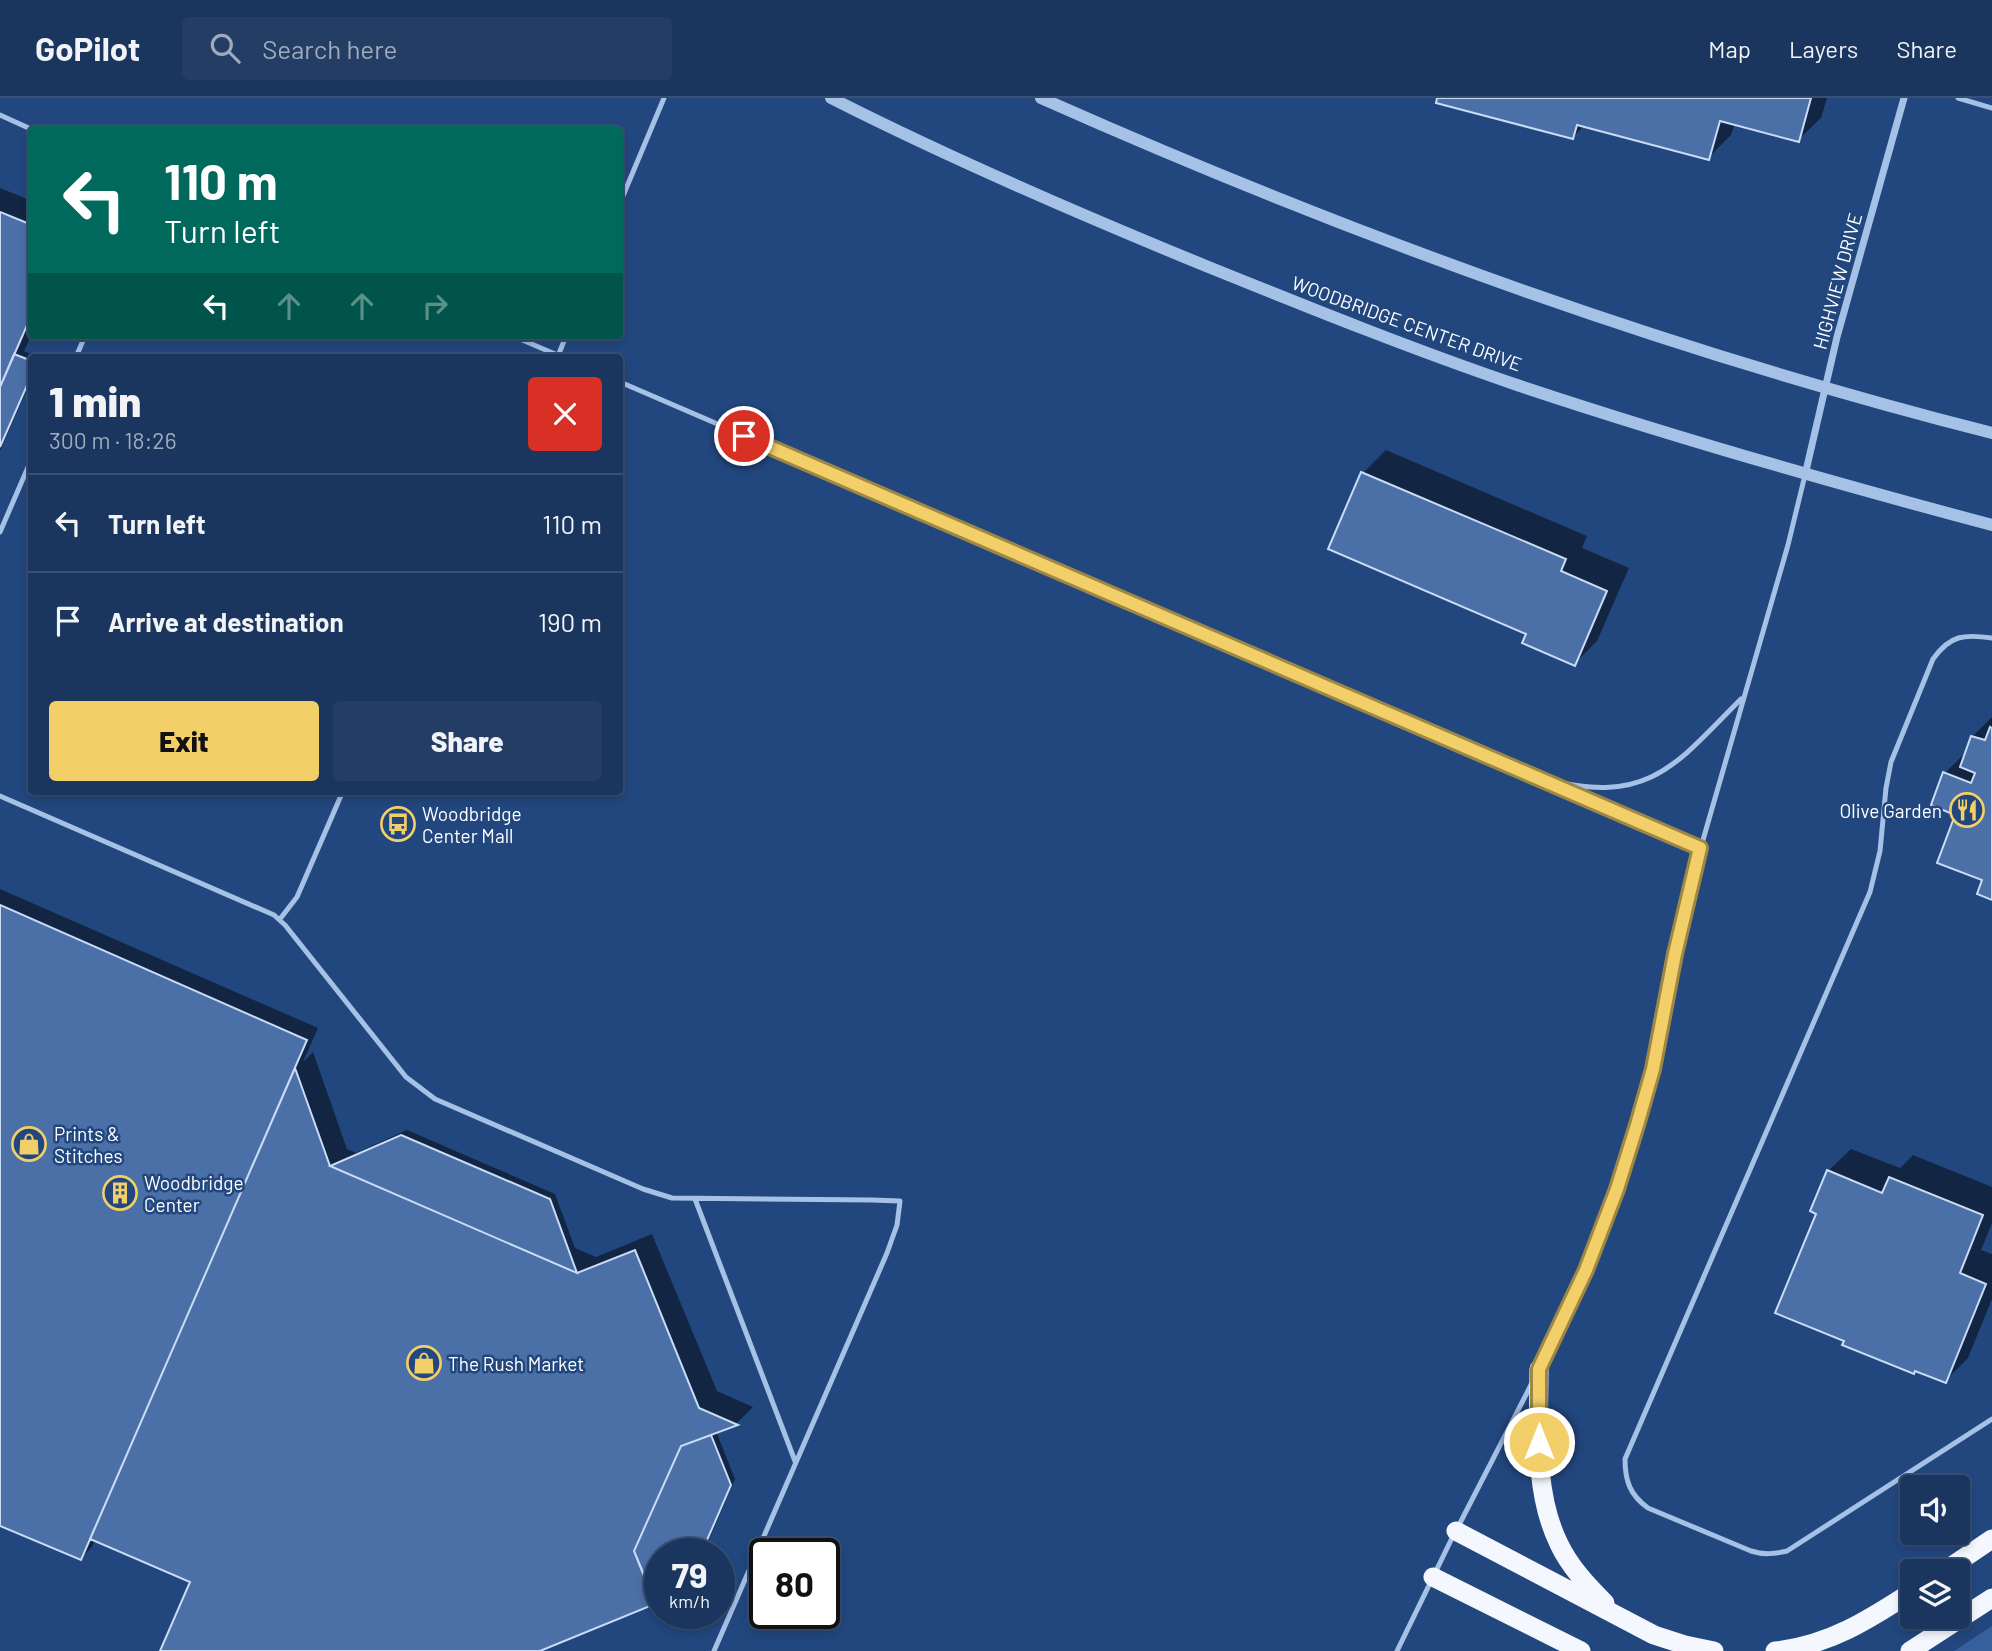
<!DOCTYPE html>
<html lang="en">
<head>
<meta charset="utf-8">
<style>
	body { margin:0; font-family:Barlow,sans-serif; background:#233d64; color:#f1f3f6; height:100vh; display:flex; flex-direction:column; font-size:26px; white-space:nowrap }
	* { box-sizing:border-box; margin:0 }
	p { font-size:23px; color:#9fabbc }
	.icon { flex:none; width:38px; height:38px; fill:none; stroke:currentColor; stroke-width:2; stroke-linecap:round; stroke-linejoin:round }
	.map { position:relative; flex:1; overflow:hidden }
	.side { position:absolute; left:28px; top:256px; width:595px; height:441px; display:flex; flex-direction:column; background:#1a355e; border-radius:7px; box-shadow:0 4px 10px #0003,0 0 0 2px #385073 }
	.side>* { flex:none }
	.guide { position:absolute; left:28px; top:28px; width:595px; height:214px; border-radius:7px; box-shadow:0 4px 10px #0003,0 0 0 2px #385073; background:#00695c; color:#fff; overflow:hidden }
	.buttons { position:absolute; left:1900px; top:1377px; display:grid; gap:14px }
	.buttons a { display:grid; place-items:center; width:70px; height:70px; border-radius:7px; background:#1a355e; box-shadow:0 4px 10px #0003,0 0 0 2px #385073; font-size:35px }
	.speed { position:absolute; left:644px; top:1440px; display:flex; gap:14px; font-size:35px; font-weight:700; text-align:center }
	.speed>* { display:grid; place-content:center; width:91px; height:91px; border-radius:50%; background:#1a355e; box-shadow:0 4px 10px #0003,0 0 0 2px #385073; line-height:1 }
	.speed small { font-size:18px; font-weight:400 }
	.speed .limit { border:4px solid #111; border-radius:10px; background:#fff; color:#111 }
	.pin { position:absolute; display:grid; place-items:center; width:60px; height:60px; color:#fff; margin:-30px; border:4px solid #fff; border-radius:50%; box-shadow:0 2px 7px #0007 }
	.me { position:absolute; width:77px; margin:-38px; rotate:0deg; stroke-linejoin:round; filter:drop-shadow(0 0 5px #0008) }
	.turn { display:flex; align-items:center; gap:24px; height:147px; padding:0 21px; font-size:32px }
	.turn .icon { width:91px; height:91px; stroke-width:2.5 }
	.turn b { display:block; font-size:49px; line-height:60px }
	.lanes { display:flex; align-items:center; height:66px; padding:0 21px; background:#0003; justify-content:center; gap:35px; direction:ltr }
	.lanes .off { opacity:.35 }
	.round { display:grid; place-items:center; flex:none; width:74px; height:74px; border-radius:7px; background:#233d64 }
	.head { display:flex; align-items:center; justify-content:space-between; height:119px; padding:0 21px }
	h1 { font-size:42px; font-weight:800; line-height:52px }
	.primary-button { display:flex; gap:14px; margin-top:auto; padding:14px 21px }
	.primary-button a { flex:1; height:80px; border-radius:7px; background:#f2cf68; color:#111; font-size:28px; font-weight:800; line-height:80px; text-align:center }
	.primary-button a+a { background:#233d64; color:#f1f3f6 }
	ul { padding:0; list-style:none }
	li { display:flex; align-items:center; gap:21px; height:98px; padding:0 21px; border-top:2px solid #385073 }
	li div { flex:1 }
	li b { display:block; font-size:26px }
	li em { font-style:normal }
	header { display:flex; align-items:center; gap:42px; box-sizing:border-box; height:98px; padding:0 35px; background:#1a355e; border-bottom:2px solid #385073 }
	header strong { font-size:33px }
	nav { display:flex; gap:38px; margin-inline-start:auto; font-size:24px }
	.search { width:490px; height:63px; background:#233d64; display:flex; align-items:center; gap:18px; box-sizing:border-box; padding:0 24px; border-radius:7px; color:#9fabbc; font-size:26px }
	.map>svg:first-child { display:block }
	.green { fill:#35609c }
	.shadow { fill:#0007 }
	.building { fill:#4b70a7; stroke:#cadcf5; stroke-width:2 }
	.lines { fill:none; stroke-linecap:round; stroke-linejoin:round }
	.service { stroke:#a6c1e6; stroke-width:5 }
	.minor { stroke:#a6c1e6; stroke-width:7 }
	.tertiary { stroke:#a6c1e6; stroke-width:12 }
	.trunk { stroke:#f4f7fe; stroke-width:19 }
	.route-casing { stroke:#9d8744; stroke-width:18 }
	.route { stroke:#f2cf68; stroke-width:12 }
	.labels { text-anchor:middle; dominant-baseline:central; stroke-width:5; stroke-linejoin:round; paint-order:stroke }
	.street-label { font-size:19px; fill:#fff; stroke:#22477e }
	.poi-label { font-size:19px; fill:#fff; stroke:#22477e; text-anchor:start }
</style>
</head>
<body>
<header>
<strong>GoPilot</strong>
<div class="search"><svg class="icon" aria-label="search" viewBox="0 0 24 24"><circle cx="10" cy="10" r="6"/><path d="M15 15l6 6"/></svg>Search here</div>
<nav><a>Map</a><a>Layers</a><a>Share</a></nav>
</header>
<div class="map">
<svg width="1992" height="1553" viewBox="0 0 1992 1553">
	<rect width="100%" height="100%" fill="#22477e"/>
	<!-- green -->
	<path class="green" d="M1992 1528V1553H1954Z"/>
	<!-- shadow -->
	<path class="shadow" d="M1439 0H1827L1821 20 1798 42 1735 25 1731 37 1708 60 1584 28 1573 39Z
		M0 90 32 103V236L24 253 38 259H32V280L0 353Z
		M1386 352 1587 438 1582 450 1629 470 1597 543 1574 566 1528 535 1330 450 1363 375Z
		M1992 619V800L1957 716 1945 675 1968 652 1973 638Z
		M0 791 318 930 303 964 313 954 347 1051 356 1055 407 1032 555 1096 575 1150 596 1159 652 1136 717 1293 753 1309 737 1325 716 1333 735 1381 703 1456H660V1499L654 1505 535 1553H162L193 1483 95 1441 92 1449 81 1460 0 1426Z
		M1851 1051 1900 1070 1913 1057 1992 1089V1125L1981 1152 1992 1156V1201L1968 1260 1945 1283 1846 1242 1818 1115 1828 1073Z"/>
	<!-- building -->
	<path class="building" d="M1437 0H1811L1799 44 1720 23 1709 62 1577 27 1573 41 1436 5Z
		M0 114 32 127V216L0 289Z
		M14 256 32 263V276L0 349V289Z
		M1361 374 1566 461 1561 473 1607 493 1575 568 1522 545 1526 536 1328 451Z
		M1990 629 1992 630V802L1977 796 1982 782 1937 765 1955 717 1931 707 1943 674 1971 685 1975 675 1960 669 1971 638 1985 642Z
		M0 807 307 942 81 1462 0 1428Z
		M295 970 330 1068 577 1175 635 1152 699 1310 738 1327 681 1348 634 1453 655 1506 540 1553H160L190 1484 90 1441Z
		M401 1037 550 1101 577 1175 330 1068Z
		M1827 1072 1882 1095 1889 1079 1983 1117 1960 1175 1986 1186 1946 1285 1915 1273 1914 1276 1842 1247 1844 1243 1775 1215 1816 1116 1810 1113Z
		M711 1337 731 1387 701 1456H660V1478L647 1484 634 1453 681 1348Z"/>
	<g class="lines">
		<!-- service -->
		<path class="service" d="M1958 0 1992 10
			M0 17 33 32
			M620 105 664 0
			M513 238 562 259
			M558 258 566 238
			M76 259 85 238
			M620 284 1700 749
			M0 434 32 360
			M1992 540C1964 536 1950 537 1933 561L1891 664 1886 690 1880 753 1870 794 1625 1361C1625 1383 1630 1397 1648 1410L1751 1453C1764 1457 1774 1456 1787 1453L1992 1321
			M1552 683C1651 706 1677 665 1741 601
			M0 698 274 817 285 827 406 979 435 1001 643 1091 672 1100 872 1102 900 1103 897 1127 887 1155 714 1553
			M280 821 297 799 343 693
			M695 1101 795 1363
			M1541 1267 1586 1172 1617 1091 1638 1027 1653 971 1690 787 1788 447 1805 377
			M1458 1429 1532 1285
			M1397 1553 1453 1438"/>
		<!-- minor -->
		<path class="minor" d="M1805 377 1837 239 1904 0"/>
		<!-- tertiary -->
		<path class="tertiary" d="M831 0C953 62 1079 116 1206 168 1310 210 1414 252 1520 288 1676 340 1834 385 1992 427
			M1041 0C1349 137 1665 252 1992 335"/>
		<!-- trunk -->
		<path class="trunk" d="M1539 1271C1539 1329 1533 1393 1559 1446 1570 1469 1587 1487 1605 1505
			M1456 1433 1654 1537 1685 1547 1714 1553
			M1943 1474 1992 1441
			M1433 1479 1581 1553
			M1775 1553C1828 1548 1870 1521 1913 1493
			M1910 1553 1992 1500"/>
	</g>
	<g class="lines">
		<!-- route casing -->
		<g class="route-casing">
			<path id="route" d="M744 338 1700 750 1675 856 1653 971 1637 1027 1617 1091 1586 1172 1539 1271V1344"/>
		</g>
		<!-- route -->
		<use href="#route" class="route"/>
	</g>
	<!-- icons -->
	<defs>
		<g id="restaurant-ring" transform="scale(1.75)"><circle r="9.5" fill="#22477e" stroke="#f2cf68" stroke-width="1.5"/><path d="M-5-6h1v4h1v-4h1v4h1v-4h1v5L-1.5 .5V6h-2V.5L-5-1ZM5-6V6H3V1.5H1.5Q1.5-4 5-6Z" fill="#f2cf68"/></g>
		<g id="bus-ring" transform="scale(1.75)"><circle r="9.5" fill="#22477e" stroke="#f2cf68" stroke-width="1.5"/><path d="M-5-6H5V4H4V6H2V4H-2V6H-4V4H-5ZM-3.5-4V0h7V-4ZM-3.5 1.2v1.5H-2V1.2ZM2 1.2v1.5H3.5V1.2Z" fill="#f2cf68"/></g>
		<g id="shop-ring" transform="scale(1.75)"><circle r="9.5" fill="#22477e" stroke="#f2cf68" stroke-width="1.5"/><path d="M-5-2.5h2.3a2.7 3.5 0 0 1 5.4 0H5L5.5 6h-11ZM-1.5-2.5h3a1.5 2.3 0 0 0-3 0Z" fill="#f2cf68"/></g>
		<g id="building-ring" transform="scale(1.75)"><circle r="9.5" fill="#22477e" stroke="#f2cf68" stroke-width="1.5"/><path d="M-4-6H4V6H1V3H-1V6H-4ZM-2.5-4.3h1.7v1.8h-1.7ZM.8-4.3h1.7v1.8H.8ZM-2.5-1h1.7V.8h-1.7ZM.8-1h1.7V.8H.8Z" fill="#f2cf68"/></g>
	</defs>
	<g fill-rule="evenodd">
		<use href="#restaurant-ring" x="1967" y="712"/>
		<use href="#bus-ring" x="398" y="726"/>
		<use href="#shop-ring" x="29" y="1046"/>
		<use href="#building-ring" x="120" y="1095"/>
		<use href="#shop-ring" x="424" y="1265"/>
	</g>
	<g class="labels">
		<!-- street labels -->
		<g class="street-label">
			<text transform="translate(1837 183) rotate(-75)">HIGHVIEW DRIVE</text>
			<text transform="translate(1407 225) rotate(20)">WOODBRIDGE CENTER DRIVE</text>
		</g>
		<!-- poi labels -->
		<g class="poi-label">
			<text x="1942" y="712" text-anchor="end">Olive Garden</text>
			<text x="422" y="715">Woodbridge<tspan x="422" dy="22">Center Mall</tspan></text>
			<text x="54" y="1035">Prints &amp;<tspan x="54" dy="22">Stitches</tspan></text>
			<text x="144" y="1084">Woodbridge<tspan x="144" dy="22">Center</tspan></text>
			<text x="448" y="1265">The Rush Market</text>
		</g>
	</g>
</svg>
<div class="buttons">
<a><svg class="icon" aria-label="sound" viewBox="0 0 24 24"><path d="M4 9h4l5-4v14l-5-4H4zM17 9q2 3 0 6"/></svg></a>
<a><svg class="icon" aria-label="layers" viewBox="0 0 24 24"><path d="M12 4l9 5-9 5-9-5zM3 14l9 5 9-5"/></svg></a>
</div>
<div class="speed"><div>79<small>km/h</small></div><div class="limit">80</div></div>
<div class="pin" style="left:744px;top:338px;background:#d93025"><svg class="icon" aria-label="arrive" viewBox="0 0 24 24"><path d="M6 21V4h12l-3 4 3 4H6"/></svg></div>
<svg class="me" style="left:1539px;top:1344px" viewBox="-20 -20 40 40"><circle r="17" fill="#f2cf68" stroke="#fff" stroke-width="3"/><path d="M0-11L8 9 0 5-8 9z" fill="#fff"/></svg>
<div class="guide">
<div class="turn"><svg class="icon" aria-label="left" viewBox="0 0 24 24"><path d="M17 20v-9H6M10 6l-5 5 5 5"/></svg><div><b>110 m</b>Turn left</div></div>
<div class="lanes"><svg class="icon" aria-label="left" viewBox="0 0 24 24"><path d="M17 20v-9H6M10 6l-5 5 5 5"/></svg><svg class="icon off" aria-label="ahead" viewBox="0 0 24 24"><path d="M12 20V5M6 11l6-6 6 6"/></svg><svg class="icon off" aria-label="ahead" viewBox="0 0 24 24"><path d="M12 20V5M6 11l6-6 6 6"/></svg><svg class="icon off" aria-label="right" viewBox="0 0 24 24"><path d="M7 20v-9h11M14 6l5 5-5 5"/></svg></div>
</div>
<section class="side">
<div class="head"><div><h1>1 min</h1><p>300 m · 18:26</p></div><a class="round" style="background:#d93025;color:#fff"><svg class="icon" aria-label="close" viewBox="0 0 24 24"><path d="M6 6l12 12M18 6L6 18"/></svg></a></div>
<ul>
<li><svg class="icon" aria-label="left" viewBox="0 0 24 24"><path d="M17 20v-9H6M10 6l-5 5 5 5"/></svg><div><b>Turn left</b></div><em>110 m</em></li>
<li><svg class="icon" aria-label="arrive" viewBox="0 0 24 24"><path d="M6 21V4h12l-3 4 3 4H6"/></svg><div><b>Arrive at destination</b></div><em>190 m</em></li>
</ul>
<div class="primary-button"><a>Exit</a><a>Share</a></div>
</section>
</div>
</body>
</html>
